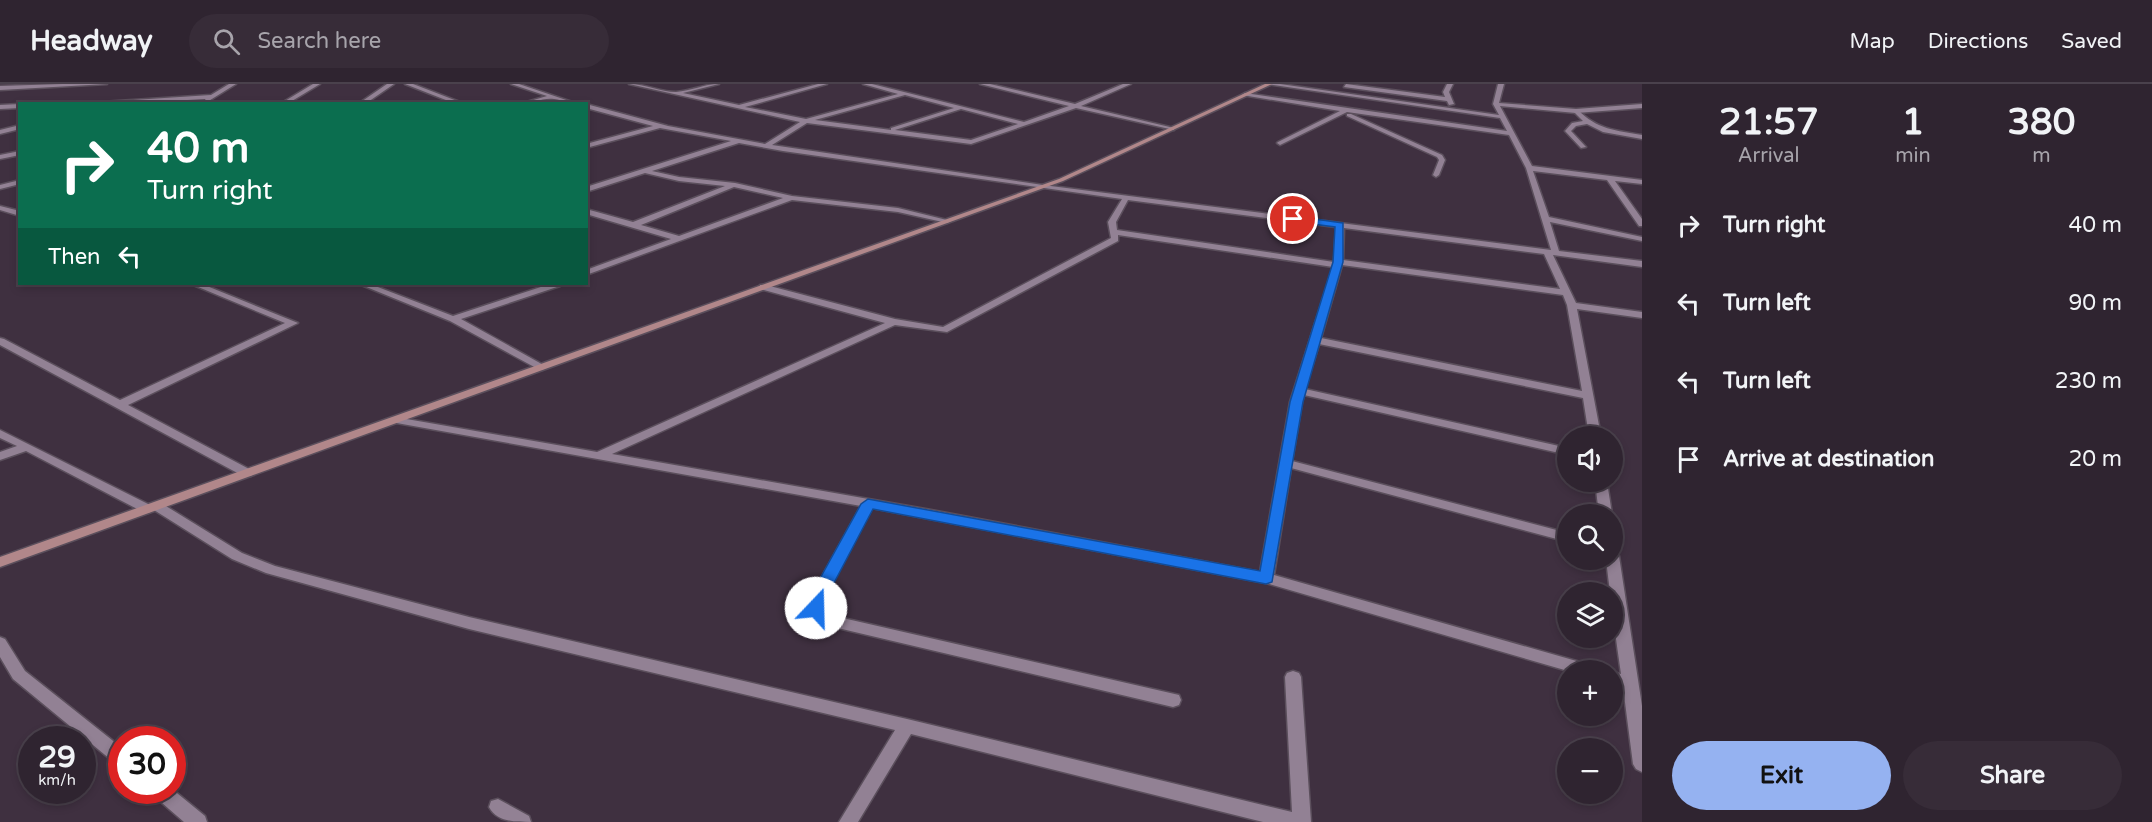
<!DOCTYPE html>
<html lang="en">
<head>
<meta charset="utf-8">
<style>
	body { margin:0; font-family:"Varela Round",sans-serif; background:#372c38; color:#f1f3f6; height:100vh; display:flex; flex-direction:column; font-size:22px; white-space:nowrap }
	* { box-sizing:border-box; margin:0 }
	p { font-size:20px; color:#a7a4ab }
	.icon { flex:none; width:33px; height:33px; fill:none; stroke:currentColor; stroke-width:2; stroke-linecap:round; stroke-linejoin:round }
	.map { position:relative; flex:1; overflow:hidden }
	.sheet { display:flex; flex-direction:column; background:#2f2430; width:510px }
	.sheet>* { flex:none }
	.hud { position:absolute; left:18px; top:18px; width:570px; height:183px; border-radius:0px; box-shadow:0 3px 9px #0003,0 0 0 2px #4a414c; background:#0b6e4f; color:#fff; overflow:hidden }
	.buttons { position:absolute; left:1557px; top:342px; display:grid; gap:12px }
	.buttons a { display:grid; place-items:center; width:66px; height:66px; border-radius:50%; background:#2f2430; box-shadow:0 3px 9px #0003,0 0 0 2px #4a414c; font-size:30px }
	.speed { position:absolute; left:18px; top:642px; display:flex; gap:12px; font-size:30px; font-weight:700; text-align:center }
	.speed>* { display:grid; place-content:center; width:78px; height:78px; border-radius:50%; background:#2f2430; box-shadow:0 3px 9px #0003,0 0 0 2px #4a414c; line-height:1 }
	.speed small { font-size:15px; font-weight:400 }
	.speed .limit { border:9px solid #d22; background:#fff; color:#111 }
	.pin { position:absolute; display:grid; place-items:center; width:51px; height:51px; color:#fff; margin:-26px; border:3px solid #fff; border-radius:50%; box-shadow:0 2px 6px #0007 }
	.me { position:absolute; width:66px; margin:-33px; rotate:21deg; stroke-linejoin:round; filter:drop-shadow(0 0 4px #0008) }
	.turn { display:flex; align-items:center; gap:21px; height:126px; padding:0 30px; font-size:27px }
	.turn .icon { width:78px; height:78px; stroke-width:2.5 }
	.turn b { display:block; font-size:42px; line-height:51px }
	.then { display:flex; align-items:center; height:57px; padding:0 30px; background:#0003; gap:12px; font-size:22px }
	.eta { display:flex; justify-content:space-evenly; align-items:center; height:102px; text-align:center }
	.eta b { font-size:36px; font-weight:800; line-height:42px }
	.cta { display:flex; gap:12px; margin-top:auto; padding:12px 30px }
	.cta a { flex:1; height:69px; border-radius:36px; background:#95b2f1; color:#111; font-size:24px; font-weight:800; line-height:69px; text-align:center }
	.cta a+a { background:#372c38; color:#f1f3f6 }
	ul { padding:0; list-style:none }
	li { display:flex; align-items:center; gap:18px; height:78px; padding:0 30px }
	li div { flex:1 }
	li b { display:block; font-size:22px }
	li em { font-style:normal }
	header { display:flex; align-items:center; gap:36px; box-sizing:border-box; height:84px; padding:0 30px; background:#2f2430; border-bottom:2px solid #4a414c }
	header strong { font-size:28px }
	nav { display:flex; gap:33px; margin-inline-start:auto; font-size:21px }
	.search { width:420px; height:54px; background:#372c38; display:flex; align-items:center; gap:15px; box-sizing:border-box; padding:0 21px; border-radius:33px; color:#a7a4ab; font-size:22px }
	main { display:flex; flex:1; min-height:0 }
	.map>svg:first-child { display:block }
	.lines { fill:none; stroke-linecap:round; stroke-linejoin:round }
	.lane-casing { stroke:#5b4f5c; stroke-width:3 }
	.street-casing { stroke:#5b4f5c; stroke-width:3 }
	.secondary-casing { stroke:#5b4f5c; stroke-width:3 }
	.lane { fill:#928194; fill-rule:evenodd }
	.street { fill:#928194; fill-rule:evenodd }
	.secondary { fill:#b1878a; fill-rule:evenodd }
	.route { fill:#1a73e8; stroke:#114b97; stroke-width:1.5 }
</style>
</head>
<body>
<header>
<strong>Headway</strong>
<div class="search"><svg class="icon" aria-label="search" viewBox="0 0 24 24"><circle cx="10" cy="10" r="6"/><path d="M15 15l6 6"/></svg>Search here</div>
<nav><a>Map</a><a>Directions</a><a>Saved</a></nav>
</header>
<main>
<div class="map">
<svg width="1642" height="738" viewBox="0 0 1642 738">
	<rect width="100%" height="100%" fill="#3f3040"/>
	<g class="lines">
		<!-- lane casing -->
		<g class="lane-casing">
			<path id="lane" d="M1574 26H1578C1596 45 1617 47 1642 51V55L1603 48 1587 40 1576 42 1571 47 1586 63 1581 64 1565 47 1572 39 1583 37 1574 28Z"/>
		</g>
		<!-- street casing -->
		<g class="street-casing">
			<path id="street" d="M62 0H107L0 6V2Z
				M229 0H236L207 18 205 15 117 20H71L211 11Z
				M313 0H320L287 20H280Z
				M387 0H394L365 20H358Z
				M405 0H413L465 20H456Z
				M511 0H519L578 20C569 20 563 16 554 15 544 13 531 20 520 20L547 12Z
				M629 0C645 0 661 8 676 8 691 7 704 0 719 0L683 9 739 21 818 0H827L745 23 806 35 898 10 863 0H872L1024 38 1069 22 980 0H990L1075 20 1123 0H1131L1081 22 1174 44V46L1076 24 971 60 807 39 772 61 1043 101 1551 166 1526 84 1509 51 1347 28 1280 61 1277 59 1278 58 1340 27 1242 11 1245 9 1507 47 1500 34 1266 0H1280L1499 31 1493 20 1498 0H1504L1499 19 1576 25 1642 20V24L1576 29 1500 22 1532 82 1642 96V100L1615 97 1642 135V142H1639L1607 96 1533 87 1549 133 1642 153V157L1550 138 1559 167 1642 177V183L1553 171 1576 219 1642 228V234L1577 225 1601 352H1589L1583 314 1319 260 1305 305 1568 364V371L1304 311 1302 318 1292 377 1568 449V458L1291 384 1274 491 1587 580 1593 582 1595 586 1568 587 1266 499 872 424 822 518 826 526 834 532 1179 611 1181 616 1179 621 1173 623 825 541 813 531 808 518 861 422 391 338 389 336 391 334 395 333 597 368 885 239 760 205V201H766L895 235 943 243 1111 154 1108 138 1122 115 783 67 739 59 652 87 679 93 735 99 792 112 898 124 951 137 947 139 898 128 792 116 586 191V186L671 155 586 130V125L633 138 725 102 679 97 645 89 586 108V103L731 57 660 44 586 64V60L653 42 586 24V20L668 42 765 60 800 38ZM905 11 954 24 891 44V46L815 36ZM961 25 1018 40 971 56 895 46ZM734 103 783 114 679 152 641 141ZM1128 116 1336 143 1334 178 1117 146 1116 138ZM1344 144 1544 170 1560 205 1343 176ZM1118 151 1333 183 1290 318 1260 488 931 426 612 370 895 241 947 248 1118 157ZM1342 181 1563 211 1567 221 1582 307 1321 254Z
				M1346 0 1445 13 1443 8 1447 0H1453L1449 8 1454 20 1449 21 1447 17 1344 3Z
				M20 20V24L0 25V21Z
				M1347 30H1351L1442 71 1445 76 1439 91 1436 93 1433 91 1439 76 1437 73 1347 32Z
				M20 41V45L0 50V46Z
				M20 67V71L0 75V71Z
				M20 96V100L0 105V101Z
				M0 122 20 127V132L0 126Z
				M191 200H202L298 239 128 321 251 386 253 389 251 392H243L0 261V254L4 255 120 316 285 239Z
				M359 200H370L453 232 550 200H561L560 202 461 235 547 283 542 286 538 285 450 237Z
				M0 346 150 421 156 418 161 419 242 469 275 482 469 533 907 635 1292 728 1285 593 1287 589 1293 587 1299 589 1301 593 1311 738H1263L911 650 858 738H839L895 646 469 545 266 489 232 475 154 426 148 429 143 428 26 367 0 376V368L17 362 0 354Z
				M1595 398H1607L1612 430H1599Z
				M1612 467 1617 469 1619 472 1642 622V688L1636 685 1633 680 1623 603 1612 600V588L1621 590 1612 527V508H1610L1606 476H1612Z
				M0 553 5 555 25 587 122 664V682L116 680 13 595 0 573Z
				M172 705 205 732 207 738H184L154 712 151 706Z
				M498 715 529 732 531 738C515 738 497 738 489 723L491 717Z"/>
		</g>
		<!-- secondary casing -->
		<g class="secondary-casing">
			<path id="secondary" d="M1265 0H1272L1063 97 0 483V473L1059 95Z"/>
		</g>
		<!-- lane -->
		<use href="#lane" class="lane"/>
		<!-- street -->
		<use href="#street" class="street"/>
		<!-- secondary -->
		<use href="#secondary" class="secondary"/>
	</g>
	<!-- route -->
	<path class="route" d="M1293 132 1343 139V178L1303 318 1272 498 1266 500 873 425 824 518 825 524 822 529H810L807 518 861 420 868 415 1260 487 1290 318 1333 178 1335 143 1289 137V133Z"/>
</svg>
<div class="buttons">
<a><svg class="icon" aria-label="sound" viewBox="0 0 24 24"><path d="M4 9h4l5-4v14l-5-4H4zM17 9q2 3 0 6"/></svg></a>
<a><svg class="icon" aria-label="search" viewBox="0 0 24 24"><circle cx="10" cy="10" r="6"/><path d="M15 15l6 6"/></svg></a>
<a><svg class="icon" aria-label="layers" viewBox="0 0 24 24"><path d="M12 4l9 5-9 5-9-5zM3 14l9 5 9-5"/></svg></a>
<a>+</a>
<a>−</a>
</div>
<div class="speed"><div>29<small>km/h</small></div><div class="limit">30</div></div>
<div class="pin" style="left:1293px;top:135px;background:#d93025"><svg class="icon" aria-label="arrive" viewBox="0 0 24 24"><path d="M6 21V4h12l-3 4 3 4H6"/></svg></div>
<svg class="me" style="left:816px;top:524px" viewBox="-20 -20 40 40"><circle r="19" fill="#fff"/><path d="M0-13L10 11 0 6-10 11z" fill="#1a73e8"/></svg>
<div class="hud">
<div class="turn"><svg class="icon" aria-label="right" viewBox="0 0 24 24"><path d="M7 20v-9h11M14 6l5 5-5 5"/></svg><div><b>40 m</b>Turn right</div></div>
<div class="then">Then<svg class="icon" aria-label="left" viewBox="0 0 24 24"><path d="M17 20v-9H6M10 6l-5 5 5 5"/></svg></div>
</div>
</div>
<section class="sheet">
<div class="eta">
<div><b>21:57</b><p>Arrival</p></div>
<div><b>1</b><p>min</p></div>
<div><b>380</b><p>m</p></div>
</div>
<ul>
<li><svg class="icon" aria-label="right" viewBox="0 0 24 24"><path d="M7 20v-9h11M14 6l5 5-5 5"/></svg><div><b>Turn right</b></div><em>40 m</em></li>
<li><svg class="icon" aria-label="left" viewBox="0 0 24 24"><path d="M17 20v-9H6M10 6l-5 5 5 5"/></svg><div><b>Turn left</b></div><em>90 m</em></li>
<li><svg class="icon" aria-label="left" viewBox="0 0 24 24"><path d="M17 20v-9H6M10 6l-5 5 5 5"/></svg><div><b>Turn left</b></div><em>230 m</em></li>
<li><svg class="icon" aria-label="arrive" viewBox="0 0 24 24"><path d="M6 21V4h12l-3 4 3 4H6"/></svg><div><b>Arrive at destination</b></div><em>20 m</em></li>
</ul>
<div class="cta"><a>Exit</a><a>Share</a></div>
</section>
</main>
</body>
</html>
